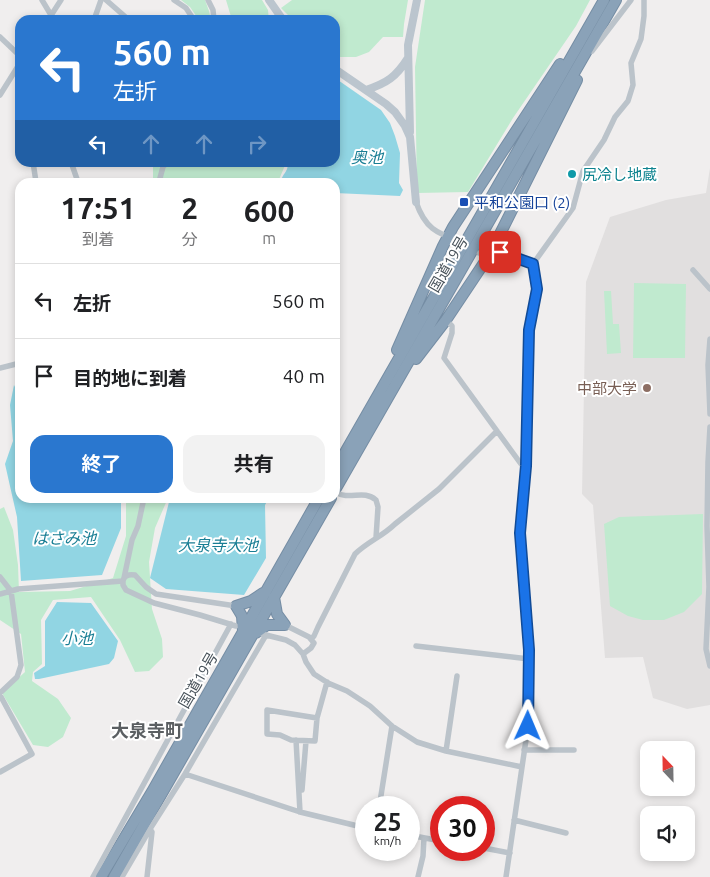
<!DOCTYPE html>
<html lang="ja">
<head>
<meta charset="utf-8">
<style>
	body { margin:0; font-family:Ubuntu,"Noto Sans JP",sans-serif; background:#f2f2f2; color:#202124; height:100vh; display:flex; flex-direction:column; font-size:19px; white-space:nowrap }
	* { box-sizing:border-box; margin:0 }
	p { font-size:16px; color:#757577 }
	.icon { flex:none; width:28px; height:28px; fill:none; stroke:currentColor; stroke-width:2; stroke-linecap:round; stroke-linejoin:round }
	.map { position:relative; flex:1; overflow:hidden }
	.drawer { position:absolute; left:15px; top:178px; width:325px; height:325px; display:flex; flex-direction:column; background:#fff; border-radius:15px; box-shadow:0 2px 8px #0003 }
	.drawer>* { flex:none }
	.banner { position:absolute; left:15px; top:15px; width:325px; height:152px; border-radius:15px; box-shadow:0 2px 8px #0003; background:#2a77cf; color:#fff; overflow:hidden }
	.needle { width:32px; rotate:338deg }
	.buttons { position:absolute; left:640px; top:741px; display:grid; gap:10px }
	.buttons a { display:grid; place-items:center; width:55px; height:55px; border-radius:10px; background:#fff; box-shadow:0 2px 8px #0003; font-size:25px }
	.speed { position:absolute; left:355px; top:796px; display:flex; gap:10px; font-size:25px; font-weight:700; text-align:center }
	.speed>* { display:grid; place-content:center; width:65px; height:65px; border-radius:50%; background:#fff; box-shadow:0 2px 8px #0003; line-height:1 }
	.speed small { font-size:12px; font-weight:400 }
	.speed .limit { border:8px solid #d22; background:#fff; color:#111 }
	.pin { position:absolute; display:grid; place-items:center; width:42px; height:42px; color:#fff; margin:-21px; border-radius:10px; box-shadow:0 2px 8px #0006 }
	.me { position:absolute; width:55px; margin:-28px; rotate:1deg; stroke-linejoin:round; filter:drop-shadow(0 0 4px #0008) }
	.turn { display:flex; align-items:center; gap:18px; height:105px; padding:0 15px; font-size:22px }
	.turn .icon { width:65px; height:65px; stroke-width:2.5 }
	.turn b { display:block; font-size:35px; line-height:42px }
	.lanes { display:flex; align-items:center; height:48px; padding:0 15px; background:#0003; justify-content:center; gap:25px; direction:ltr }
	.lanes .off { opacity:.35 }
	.eta { display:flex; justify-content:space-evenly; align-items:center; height:85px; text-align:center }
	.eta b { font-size:30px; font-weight:700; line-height:35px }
	.button { display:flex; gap:10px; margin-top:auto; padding:10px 15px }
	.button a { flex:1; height:58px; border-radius:15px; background:#2a77cf; color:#fff; font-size:20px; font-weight:700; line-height:58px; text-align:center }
	.button a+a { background:#f2f2f2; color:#202124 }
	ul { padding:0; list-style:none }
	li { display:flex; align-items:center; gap:15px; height:75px; padding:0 15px; border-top:1px solid #e0e0e0 }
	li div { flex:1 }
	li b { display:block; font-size:19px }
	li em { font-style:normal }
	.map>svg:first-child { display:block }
	.education { fill:#e1dfdf }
	.green { fill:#c0eacf }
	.water { fill:#91d5e3 }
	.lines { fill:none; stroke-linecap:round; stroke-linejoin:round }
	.highway-casing { stroke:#758da4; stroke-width:12 }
	.street { stroke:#bbc3ca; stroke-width:5.5 }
	.secondary { stroke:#bbc5ce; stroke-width:8 }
	.highway { stroke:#8aa2b8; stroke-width:10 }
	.route-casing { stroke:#114b97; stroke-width:12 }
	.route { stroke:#1a73e8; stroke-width:9 }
	.culture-dot { fill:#0f9aa8; stroke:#fff; stroke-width:2 }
	.transit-dot { fill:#1a4fb4; stroke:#fff; stroke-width:2 }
	.education-dot { fill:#8d6e63; stroke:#fff; stroke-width:2 }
	.labels { text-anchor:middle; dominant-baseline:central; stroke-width:4; stroke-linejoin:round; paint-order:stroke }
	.culture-label { font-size:15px; fill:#0d838f; stroke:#fff; text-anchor:start }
	.transit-label { font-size:15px; fill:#164399; stroke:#fff; text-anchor:start }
	.street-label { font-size:15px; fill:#48525a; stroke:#fff }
	.education-label { font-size:15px; fill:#785e54; stroke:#fff; text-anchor:end }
	.water-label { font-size:16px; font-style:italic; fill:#197e94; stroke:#fff }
	.quarter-label { font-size:18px; font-weight:bold; fill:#5b5f62; stroke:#fff }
</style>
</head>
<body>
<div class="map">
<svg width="710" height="877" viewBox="0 0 710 877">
	<rect width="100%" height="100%" fill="#f0eeee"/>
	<!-- education -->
	<path class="education" d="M710 168V705L687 709 653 698 643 657 605 658 593 505 582 494 586 282 610 217 666 200 706 193Z"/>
	<!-- green -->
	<path class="green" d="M181 0H205L209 11 211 20H199L190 7Z
		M226 0H262L268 10 269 20H232Z
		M292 0H408L404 24 403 37H383L369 52 356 57H335V20H293L281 8Z
		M425 0H590L576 26 513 118 468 192 417 193 415 67Z
		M153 163H286L278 182H153Z
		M634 283 686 284 685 358H633Z
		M604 291H611L613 324H619L621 353 607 354Z
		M126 498H168L155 528 149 562 152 609 162 639 163 657 149 671 135 672 120 640 91 597 53 600 41 620 42 664 33 672 32 681 58 699 71 718 63 737 48 747 33 745 2 693 25 672 21 634 0 620V509L4 507 13 530 18 565 19 592 70 591 113 578 126 536Z
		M703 514 702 594 684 612 664 620H643L628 616 610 606 604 524 619 517Z"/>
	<!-- water -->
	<path class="water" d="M335 78 381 110 390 123 395 136 400 153 399 183 403 190 400 196 335 193V182H281C282 173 288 173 288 163L335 162Z
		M14 385 20 397V498H121V528L102 575 21 581 17 517 5 464 13 441 10 405Z
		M170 498H269L265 505 266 558 244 595 166 589 150 578Z
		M57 602 91 603 118 641 114 658 109 664 39 679H35L34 673 45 666V621Z"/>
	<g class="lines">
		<!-- highway casing -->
		<g class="highway-casing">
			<path id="highway" d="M397 350 443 246 453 227 560 64
				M416 359 446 320 490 254 577 80
				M335 470 604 0
				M335 490 616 0
				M274 597 277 614 285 625
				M243 631 242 616 236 606 251 601 263 593
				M256 633 267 625H285
				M101 877 153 790 319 498
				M114 877 331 498"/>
		</g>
		<!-- street -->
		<path class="street" d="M42 0 51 15
			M106 0 129 20
			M174 0 186 8 194 20
			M208 0 213 10 214 20
			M48 20 61 0
			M94 20 101 0
			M0 37 20 56
			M592 51 631 0
			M0 95 20 63
			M33 162 36 182
			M71 162 78 182
			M163 182 160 178 163 167 167 162
			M416 202C425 228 436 233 461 242
			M479 253 490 254 500 252 533 264
			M20 270H19L20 288
			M693 270 710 289
			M446 320 452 326V333L444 358 521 464 526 466
			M710 339 708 365 710 414
			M0 368 20 363
			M710 427 708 462 707 526 709 587 706 649 710 666
			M335 492C350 501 363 489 376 500L378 507 376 538
			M0 577 11 591 21 665 17 677 0 693
			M124 578 132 540 138 526 144 498
			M123 581C124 575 129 574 135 575L146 587 156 594 236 606
			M123 581V585L126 590 154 603 200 615 236 626
			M0 594 18 589 123 581
			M285 625 309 637 314 643 311 648 303 654
			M262 634 286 640 295 645 303 654 306 662 314 674 328 683 347 691 370 706 392 726 417 742 446 751 522 767
			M311 639 314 636 318 627 355 554C367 542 383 536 395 524L439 489 497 431
			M416 646 529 659
			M0 695 32 754 0 772
			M317 718 267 710V734L280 735 291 740 315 741 317 718 327 682
			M296 740 300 812
			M524 750H574
			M446 751 457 676
			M185 774 300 812 366 828
			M302 790 306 741
			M379 808 392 726
			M514 820 566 833
			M409 835 441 841
			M484 848 510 853
			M93 877 231 624
			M122 877 150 829 185 774 266 635
			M147 877 152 832 150 829
			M418 877 423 856 424 838
			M506 877 528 726 529 650 521 533 526 466 529 330 537 289 533 264 573 208 583 171 604 140 615 117 628 101 633 85 631 63 641 39 644 16V0"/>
		<!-- secondary -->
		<path class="secondary" d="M269 0 283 20
			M335 69 386 104 395 112 405 126 410 137 416 202
			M366 90C387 83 396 77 408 58
			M410 132 408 45 417 0"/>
		<!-- highway -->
		<use href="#highway" class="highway"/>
	</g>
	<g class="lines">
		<!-- route casing -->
		<g class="route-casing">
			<path id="route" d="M500 252 533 264 537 289 529 330 526 466 520 533 529 650 528 726"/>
		</g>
		<!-- route -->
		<use href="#route" class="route"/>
	</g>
	<!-- markers -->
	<circle class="culture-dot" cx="572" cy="174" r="5"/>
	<rect class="transit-dot" x="459" y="197" width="10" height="10" rx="2.5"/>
	<circle class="education-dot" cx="647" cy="388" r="5"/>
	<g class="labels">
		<!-- culture labels -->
		<g class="culture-label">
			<text x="582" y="174">尻冷し地蔵</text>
		</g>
		<!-- transit labels -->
		<g class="transit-label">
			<text x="474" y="202">平和公園口 (2)</text>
		</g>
		<!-- street labels -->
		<g class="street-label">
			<text transform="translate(448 264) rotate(-60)">国道19号</text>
			<text transform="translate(198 680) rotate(-60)">国道19号</text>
		</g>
		<!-- education labels -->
		<g class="education-label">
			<text x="637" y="388">中部大学</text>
		</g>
		<!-- water labels -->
		<g class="water-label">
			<text x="367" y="157">奥池</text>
			<text x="64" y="538">はさみ池</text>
			<text x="218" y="545">大泉寺大池</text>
			<text x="77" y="638">小池</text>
		</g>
		<!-- quarter labels -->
		<g class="quarter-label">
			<text x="147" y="730">大泉寺町</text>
		</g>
	</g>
</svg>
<div class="buttons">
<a><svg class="needle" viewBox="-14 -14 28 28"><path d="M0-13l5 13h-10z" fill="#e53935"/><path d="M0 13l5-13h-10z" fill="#757577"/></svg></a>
<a><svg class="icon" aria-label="sound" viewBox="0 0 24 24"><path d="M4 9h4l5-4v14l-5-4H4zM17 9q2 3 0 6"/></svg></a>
</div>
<div class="speed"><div>25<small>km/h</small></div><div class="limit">30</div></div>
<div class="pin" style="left:500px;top:252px;background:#d93025"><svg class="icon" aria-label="arrive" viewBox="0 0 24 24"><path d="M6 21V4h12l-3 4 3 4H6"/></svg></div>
<svg class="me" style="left:528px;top:726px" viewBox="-20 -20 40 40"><path d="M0-17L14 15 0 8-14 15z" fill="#1a73e8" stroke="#fff" stroke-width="4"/></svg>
<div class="banner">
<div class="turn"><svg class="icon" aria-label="left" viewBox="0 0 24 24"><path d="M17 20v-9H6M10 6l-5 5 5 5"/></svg><div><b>560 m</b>左折</div></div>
<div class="lanes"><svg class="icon" aria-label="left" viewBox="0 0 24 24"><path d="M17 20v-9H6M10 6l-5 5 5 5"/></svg><svg class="icon off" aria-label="ahead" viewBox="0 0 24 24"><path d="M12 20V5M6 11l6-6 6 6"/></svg><svg class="icon off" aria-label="ahead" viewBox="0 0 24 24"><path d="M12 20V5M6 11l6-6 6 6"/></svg><svg class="icon off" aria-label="right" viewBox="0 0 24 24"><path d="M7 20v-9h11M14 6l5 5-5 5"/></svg></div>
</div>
<section class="drawer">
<div class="eta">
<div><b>17:51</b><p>到着</p></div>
<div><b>2</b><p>分</p></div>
<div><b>600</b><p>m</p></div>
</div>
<ul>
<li><svg class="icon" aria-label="left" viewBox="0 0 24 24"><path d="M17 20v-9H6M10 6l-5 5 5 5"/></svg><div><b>左折</b></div><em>560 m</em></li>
<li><svg class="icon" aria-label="arrive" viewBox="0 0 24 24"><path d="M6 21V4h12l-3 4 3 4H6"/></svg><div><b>目的地に到着</b></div><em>40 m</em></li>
</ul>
<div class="button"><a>終了</a><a>共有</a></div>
</section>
</div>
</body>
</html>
